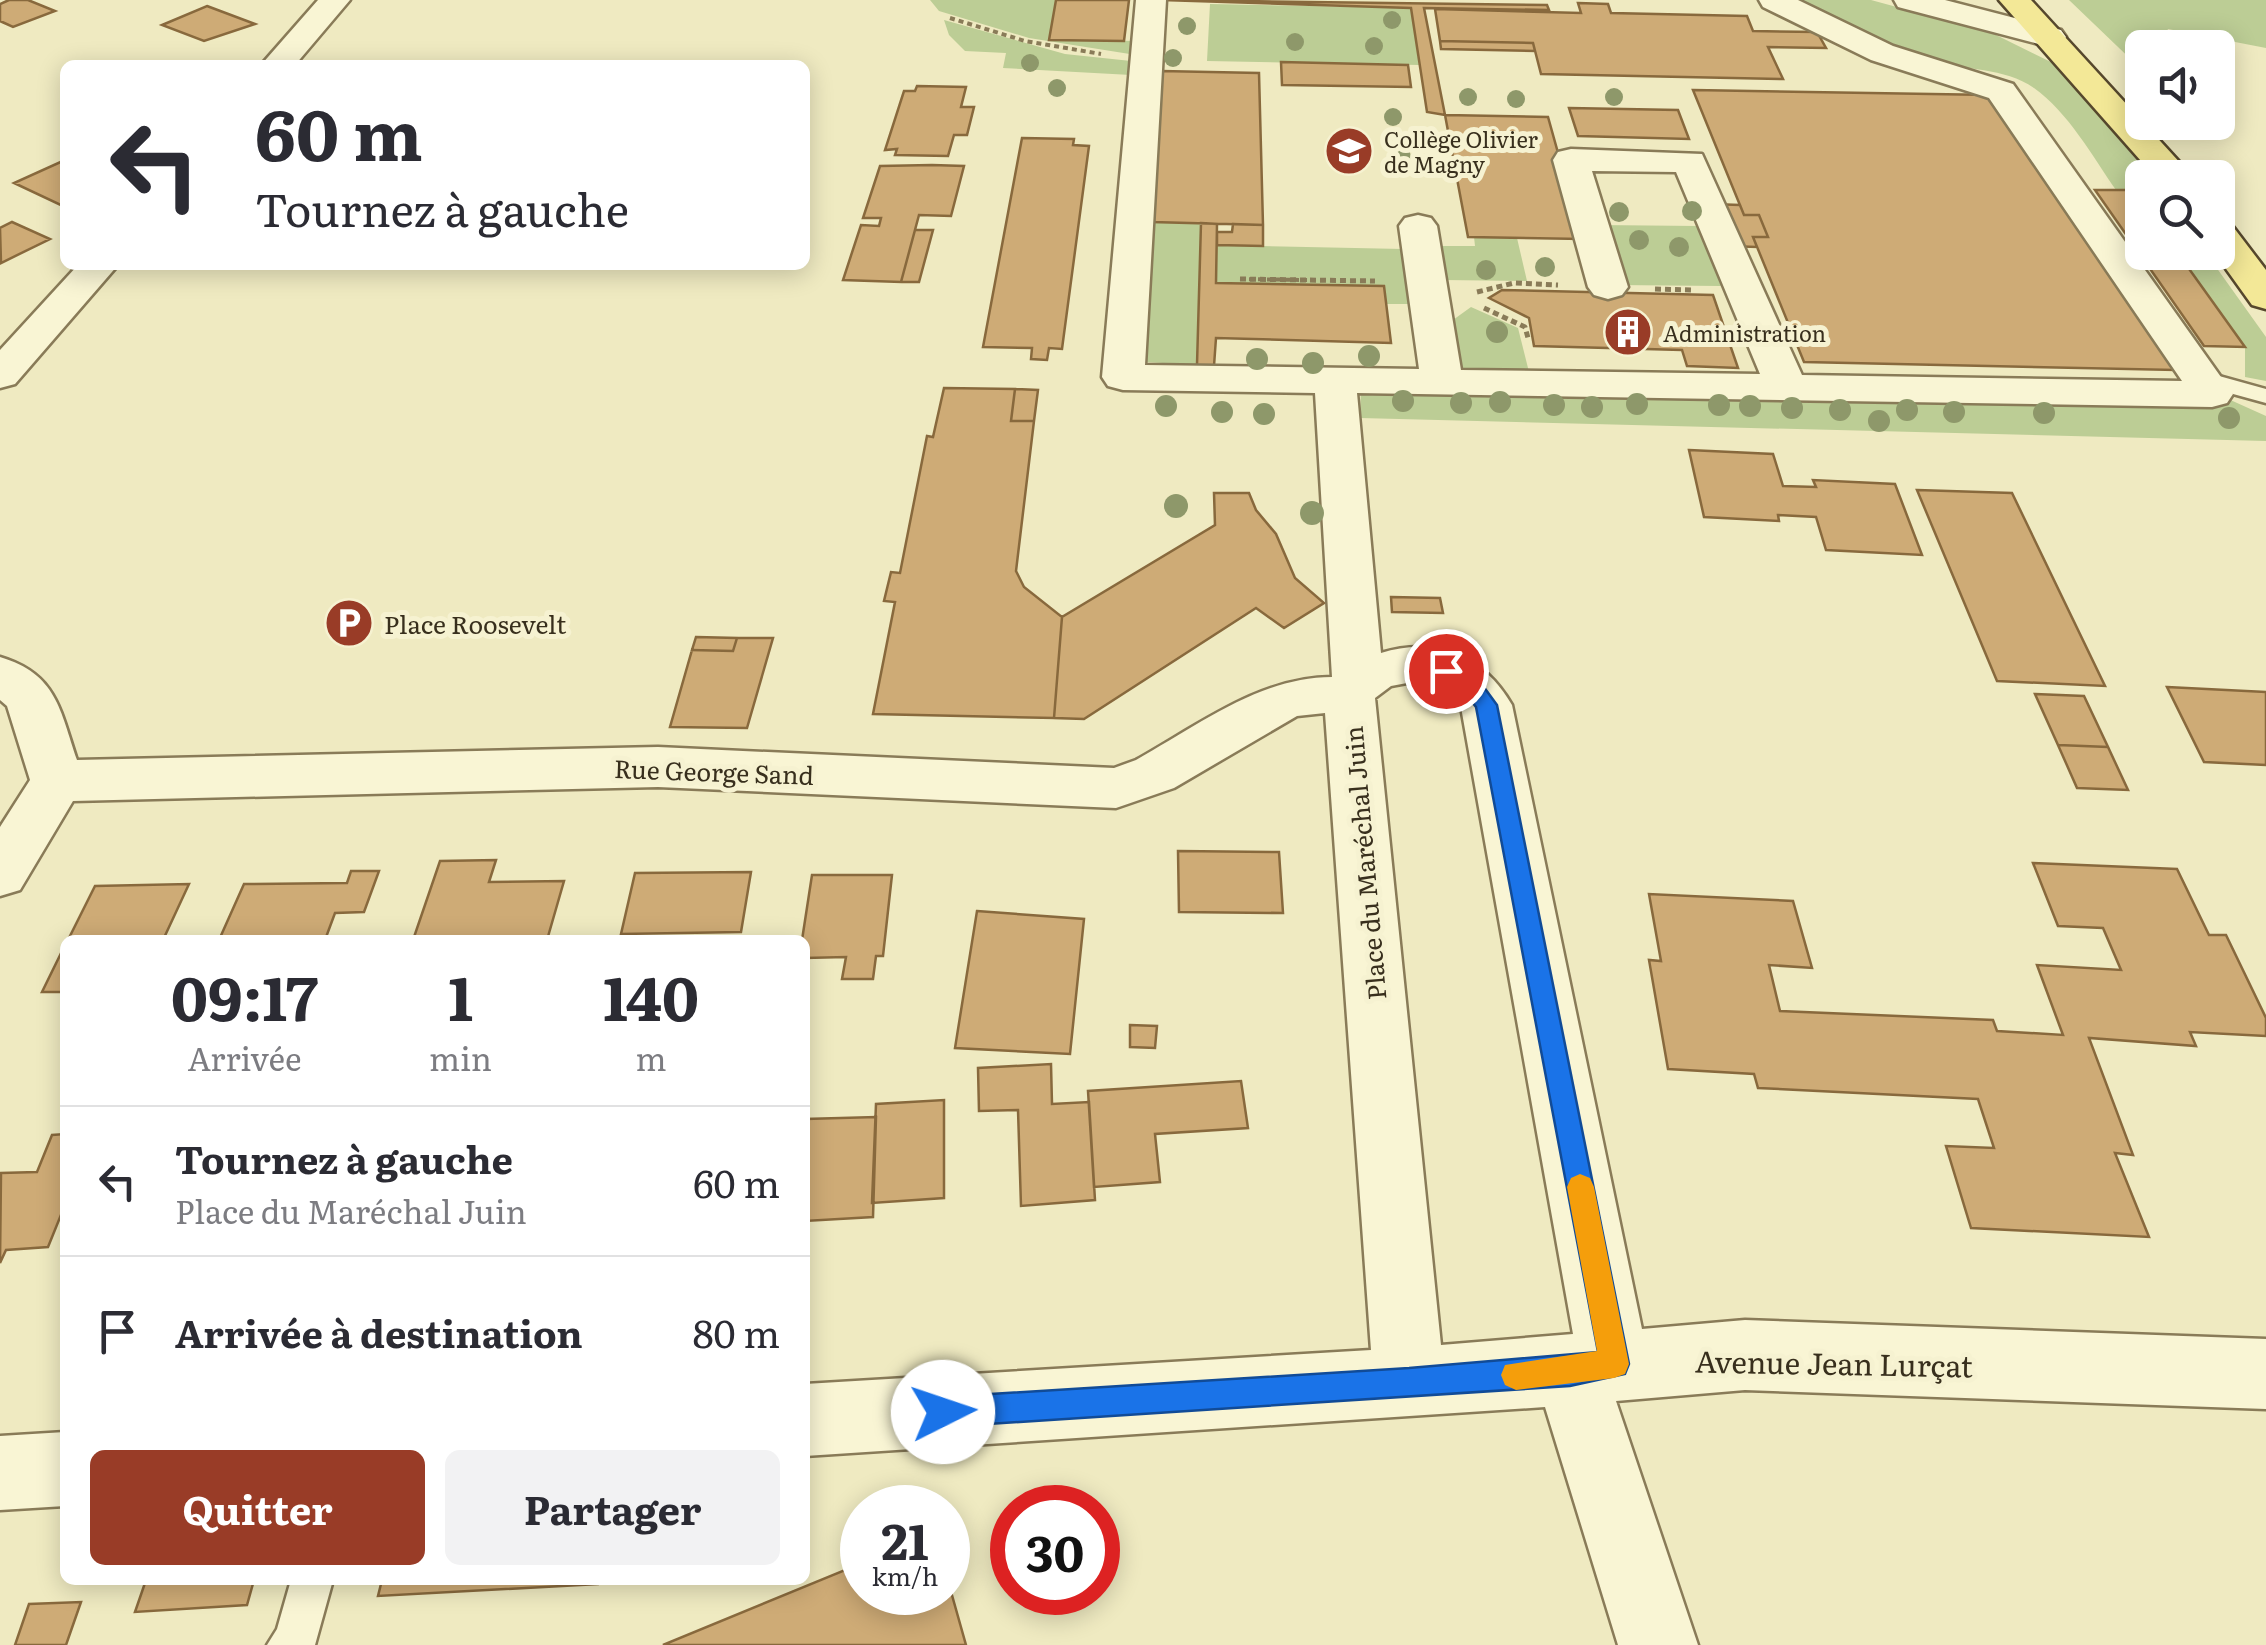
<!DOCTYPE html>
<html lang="fr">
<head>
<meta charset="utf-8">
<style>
	body { margin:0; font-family:Literata,serif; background:#f2f2f3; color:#2b2b33; height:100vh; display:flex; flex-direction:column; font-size:38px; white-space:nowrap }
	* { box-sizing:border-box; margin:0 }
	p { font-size:32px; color:#7c7c81 }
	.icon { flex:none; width:55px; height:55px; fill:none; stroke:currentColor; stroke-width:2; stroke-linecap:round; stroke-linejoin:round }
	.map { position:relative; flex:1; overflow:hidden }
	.sheet { position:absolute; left:60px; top:935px; width:750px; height:650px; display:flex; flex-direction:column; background:#fff; border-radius:15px; box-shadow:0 5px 25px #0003 }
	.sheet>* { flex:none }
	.top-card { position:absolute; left:60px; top:60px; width:750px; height:210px; border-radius:15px; box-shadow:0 5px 25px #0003; background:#fff; color:#2b2b33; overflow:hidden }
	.controls { position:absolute; left:2125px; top:30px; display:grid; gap:20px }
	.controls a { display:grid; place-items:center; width:110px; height:110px; border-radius:15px; background:#fff; box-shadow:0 5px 25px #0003; font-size:50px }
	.speed { position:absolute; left:840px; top:1485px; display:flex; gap:20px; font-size:50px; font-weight:700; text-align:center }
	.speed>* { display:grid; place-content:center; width:130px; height:130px; border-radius:50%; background:#fff; box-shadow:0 5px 25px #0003; line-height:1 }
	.speed small { font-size:25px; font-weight:400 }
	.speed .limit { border:15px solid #d22; background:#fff; color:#111 }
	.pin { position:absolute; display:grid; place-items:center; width:85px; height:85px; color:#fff; margin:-42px; border:5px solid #fff; border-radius:50%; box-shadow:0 2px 10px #0007 }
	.me { position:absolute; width:110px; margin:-55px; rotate:86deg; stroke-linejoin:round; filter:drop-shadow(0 0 8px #0008) }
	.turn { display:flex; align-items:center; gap:35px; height:210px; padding:0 30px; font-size:45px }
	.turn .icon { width:130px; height:130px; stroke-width:2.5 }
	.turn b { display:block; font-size:70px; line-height:85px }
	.eta { display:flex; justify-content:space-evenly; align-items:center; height:170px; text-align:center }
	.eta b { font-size:60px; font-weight:700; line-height:70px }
	.button { display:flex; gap:20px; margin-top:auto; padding:20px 30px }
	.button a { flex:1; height:115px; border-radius:15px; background:#993c27; color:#fff; font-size:40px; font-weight:700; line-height:115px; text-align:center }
	.button a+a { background:#f2f2f3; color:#2b2b33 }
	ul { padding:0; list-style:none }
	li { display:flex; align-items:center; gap:30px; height:150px; padding:0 30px; border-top:2px solid #e1e1e2 }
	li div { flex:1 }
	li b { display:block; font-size:38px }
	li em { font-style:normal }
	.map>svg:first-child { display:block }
	.green { fill:#bccd95 }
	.building { fill:#ceab76; stroke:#88693d; stroke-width:2.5 }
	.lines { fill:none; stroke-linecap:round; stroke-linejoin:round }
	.service-casing { stroke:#897b58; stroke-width:5 }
	.minor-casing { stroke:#897b58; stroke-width:5 }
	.primary-casing { stroke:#56482d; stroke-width:5 }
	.path-far1 { stroke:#897b58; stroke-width:4; stroke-dasharray:5 4; stroke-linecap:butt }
	.path { stroke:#897b58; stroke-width:5; stroke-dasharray:6 4; stroke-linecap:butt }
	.service { fill:#f9f5d4; fill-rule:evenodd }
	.minor { fill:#f9f5d4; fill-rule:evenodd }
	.primary { fill:#f3e897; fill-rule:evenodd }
	.tree { fill:#8e986a }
	.route { fill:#1a73e8; stroke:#114b97; stroke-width:2.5 }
	.slow { fill:#f59e0b }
	.labels { text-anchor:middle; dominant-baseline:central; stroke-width:10; stroke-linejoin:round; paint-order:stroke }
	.far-poi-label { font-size:22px; fill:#382f1d; stroke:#f6f2d1; text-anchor:start }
	.poi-label { font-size:25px; fill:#382f1d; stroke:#f6f2d1; text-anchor:start }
	.street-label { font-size:25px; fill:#382f1d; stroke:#f6f2d1 }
	.near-street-label { font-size:30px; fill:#382f1d; stroke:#f6f2d1 }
</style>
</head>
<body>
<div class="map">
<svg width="2266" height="1645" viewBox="0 0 2266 1645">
	<rect width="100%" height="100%" fill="#efeac1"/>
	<!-- green -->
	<path class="green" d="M930 0H1056L1050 39 1134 41 1136 55 1029 38 939 11Z
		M1789 0H1871L1992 33 2057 65 2151 177 2142 178V205L2132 191 2116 190C2093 157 2068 112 2034 88 2004 67 1965 71 1931 60 1882 45 1836 22 1789 0Z
		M2069 0H2266V48L2168 29 2160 47 2142 48V70Z
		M1210 4 1411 8 1419 65 1207 61Z
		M944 20 1065 54 1131 61V75L1003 68 1006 53 965 51 949 35Z
		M1152 222 1201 223 1197 365 1145 362Z
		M1598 225 1698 226 1721 286 1616 285Z
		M1474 237 1517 238 1527 281 1443 280 1438 246H1475Z
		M1217 245 1403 249 1409 304H1386L1383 286 1216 283Z
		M2177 253H2206L2266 337V381L2245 377V347Z
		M1471 307 1518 328 1530 376 1458 372 1446 325Z
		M1361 388 2226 398 2266 416V441L1360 418Z"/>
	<!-- building -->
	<path class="building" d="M9 0H28L55 11 13 27 0 21V4Z
		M1056 0H1129L1124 41 1049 40Z
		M1162 0 1547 5 1549 10 1424 8 1445 115 1427 112 1411 8Z
		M1578 3 1608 4 1611 13 1747 16 1753 31 1817 32 1826 48 1768 47 1783 79 1541 74 1533 43 1440 41 1435 9 1581 13Z
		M207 6 255 24 204 41 162 25Z
		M1440 41 1533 43 1535 51 1441 49Z
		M1281 62 1408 65 1411 87 1282 85Z
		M1161 71 1259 73 1263 225 1152 222Z
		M917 86 966 87 961 107H974L967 135H954L948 156 895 155 897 149 885 150 904 91H915Z
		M1693 90 1992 95 2175 370 1804 362 1753 237H1768L1759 215H1744Z
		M1569 108 1678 110 1689 139 1578 136Z
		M1445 115 1548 117 1582 239 1468 237Z
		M1022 138 1074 139 1073 145 1089 146 1062 349 1049 348 1047 360 1031 359 1032 348 983 347Z
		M65 160V207L14 183Z
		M932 165 964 166 951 216 919 215 901 282 843 280 861 225 879 226 881 218H863L880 166Z
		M2095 190H2132L2142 205V252H2177L2245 347 2204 346Z
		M1711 204 1740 205 1744 215H1759L1768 237H1753L1757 247 1726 246Z
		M12 222 50 239 1 263 0 228Z
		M1201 223 1217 224 1216 283 1384 286 1391 343 1216 338 1214 366 1197 365Z
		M1233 224 1263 225V246L1217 245V232H1232Z
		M915 230H933L919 282H901Z
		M1502 290 1713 295 1738 368 1687 366 1682 350 1534 346 1529 318 1489 298Z
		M944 388 1015 389 1011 421H1034L1016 571 1024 587 1062 617 1054 718 873 714 895 602 884 601 891 572 900 573 927 436 933 437Z
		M1015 389 1038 390 1034 421H1011Z
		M1689 450 1773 454 1783 486 1816 487 1813 480 1895 484 1922 555 1826 550 1816 517 1778 515 1779 521 1704 517Z
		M1917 490 2012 493 2105 686 1997 681Z
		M1214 493H1249L1256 510 1276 534 1295 578 1324 603 1284 628 1256 608 1084 719 1054 718 1062 617 1215 525Z
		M1391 597 1440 598 1443 613 1392 612Z
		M696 637 737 638 733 651 692 650Z
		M737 638H773L747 728 670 727 692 650 733 651Z
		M2167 687 2266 692V765L2204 762Z
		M2035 694 2084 696 2108 747 2058 745Z
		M2058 745 2108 747 2128 790 2077 788Z
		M1178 851 1279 852 1283 913 1179 912Z
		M496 860 489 882 564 881 547 940H413L440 861Z
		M2033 863 2177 869 2209 935H2226L2266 1018V1036L2190 1032 2196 1046 2089 1038 2133 1155 2115 1153 2149 1237 1971 1228 1946 1146 1994 1148 1978 1099 1758 1088 1754 1074 1668 1069 1649 960 1661 961 1649 894 1793 901 1812 968 1769 965 1780 1011 1993 1020 1997 1031 2063 1035 2037 965 2121 970 2103 928 2058 926Z
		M351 871H379L364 912 335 913 325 940H219L244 884 347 883Z
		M751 872 741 932 621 934 635 873Z
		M812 875H892L883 956H876L873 979H842L846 957 805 958 802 940Z
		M189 884 163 940H68L95 886Z
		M977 911 1084 919 1070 1054 955 1048Z
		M65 945V992H42Z
		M1130 1025 1157 1026 1155 1048 1130 1047Z
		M1051 1064 1052 1104 1089 1102 1095 1200 1021 1206 1018 1110 979 1111 978 1068Z
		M1241 1081 1248 1128 1155 1134 1160 1182 1094 1187 1088 1091Z
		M944 1100V1198L872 1203 876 1104Z
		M876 1117 873 1217 805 1221V1119Z
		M65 1134V1205L48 1247 6 1250 0 1263 1 1173 37 1172 52 1135Z
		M862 1563V1592H948V1581L966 1645H663Z
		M146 1580H254L247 1605 135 1612Z
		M382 1580H599L598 1584 378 1596Z
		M81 1602 66 1645H15L29 1604Z"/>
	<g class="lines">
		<!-- service casing -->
		<g class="service-casing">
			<path id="service" d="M2201 371 2266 389V403L2193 383 2190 378Z
				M291 1580H333L315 1645H267L277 1629Z"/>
		</g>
		<!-- minor casing -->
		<g class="minor-casing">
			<path id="minor" d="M318 0H350L295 65H261Z
				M1136 0H1166L1145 365 1419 369 1399 226 1405 218 1418 215 1431 218 1437 226 1461 370 1760 374 1676 172 1592 171 1628 287 1622 295 1608 299 1594 295 1588 287 1553 160 1558 152 1571 149 1702 154 1802 375 2182 381 1989 98 1871 60 1763 7 1759 0H1798L1893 46 2013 84 2233 394 2227 403 2212 407 1357 393 1381 653C1436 636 1484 656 1512 705L1642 1329 1745 1320 2266 1339V1409L1745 1390 1616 1401 1698 1645H1618L1545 1407 805 1456V1384L1371 1350 1325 713 1297 716 1174 788 1116 808 658 787 73 801 20 890 0 896V827L30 780 7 706 0 700V657C57 674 60 710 77 760L658 747 1114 768 1136 760C1197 726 1260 677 1332 677L1315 393 1123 390 1108 386 1102 377ZM1407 683 1441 688 1461 707 1573 1334 1441 1345 1375 698 1391 686Z
				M1894 0H1945L2061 30 2066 37 2061 44 2050 47 1898 7Z
				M78 265H118L15 384 0 388V350Z
				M65 1432V1506L0 1510V1436Z"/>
		</g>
		<!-- primary casing -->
		<g class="primary-casing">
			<path id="primary" d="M1999 0H2031L2194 178H2156Z
				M2218 221 2231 224 2266 270V309L2252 305 2214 252H2218Z"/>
		</g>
		<!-- path-far1 -->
		<path class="path-far1" d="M950 18 1025 41 1101 54
			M1240 279 1307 280"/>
		<!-- path -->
		<path class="path" d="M1240 279 1375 281
			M1655 289 1693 290
			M1477 292 1514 283 1558 285
			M1484 308 1525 327 1528 338"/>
		<!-- service -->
		<use href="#service" class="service"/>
		<!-- minor -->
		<use href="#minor" class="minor"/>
		<!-- primary -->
		<use href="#primary" class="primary"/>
	</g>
	<!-- trees -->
	<g class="tree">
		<circle cx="1392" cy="20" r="9"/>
		<circle cx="1187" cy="26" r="9"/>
		<circle cx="1295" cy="42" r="9"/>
		<circle cx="1374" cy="46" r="9"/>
		<circle cx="1173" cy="58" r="9"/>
		<circle cx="1030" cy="63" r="9"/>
		<circle cx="1057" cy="88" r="9"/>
		<circle cx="1468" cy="97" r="9"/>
		<circle cx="1614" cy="97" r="9"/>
		<circle cx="1516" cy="99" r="9"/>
		<circle cx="1393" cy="117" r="9"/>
		<circle cx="1401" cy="157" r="10"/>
		<circle cx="1692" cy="211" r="10"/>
		<circle cx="1619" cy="212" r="10"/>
		<circle cx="1639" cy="240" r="10"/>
		<circle cx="1679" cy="247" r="10"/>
		<circle cx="1545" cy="267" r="10"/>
		<circle cx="1486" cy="270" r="10"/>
		<circle cx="1497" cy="332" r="11"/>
		<circle cx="1369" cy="356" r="11"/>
		<circle cx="1257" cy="359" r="11"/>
		<circle cx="1313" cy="363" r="11"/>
		<circle cx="1403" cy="401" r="11"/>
		<circle cx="1500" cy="402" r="11"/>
		<circle cx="1461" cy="403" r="11"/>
		<circle cx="1637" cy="404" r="11"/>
		<circle cx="1554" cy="405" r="11"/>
		<circle cx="1719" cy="405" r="11"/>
		<circle cx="1166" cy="406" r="11"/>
		<circle cx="1750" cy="406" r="11"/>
		<circle cx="1592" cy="407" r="11"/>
		<circle cx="1792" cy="408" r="11"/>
		<circle cx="1840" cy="410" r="11"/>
		<circle cx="1907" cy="410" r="11"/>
		<circle cx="1222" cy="412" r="11"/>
		<circle cx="1954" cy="412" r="11"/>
		<circle cx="2044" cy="413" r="11"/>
		<circle cx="1264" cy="414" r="11"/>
		<circle cx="2229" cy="418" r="11"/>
		<circle cx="1879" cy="421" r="11"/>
		<circle cx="1176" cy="506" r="12"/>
		<circle cx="1312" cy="513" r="12"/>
	</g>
	<!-- route -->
	<path class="route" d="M1446 664 1478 679 1497 705 1629 1364 1625 1374 1570 1386 943 1427 932 1422 928 1412 932 1401 943 1397 1409 1368 1598 1352 1476 707C1461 686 1447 686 1435 671Z"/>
	<!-- slow -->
	<path class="slow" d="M1580 1174 1590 1178 1594 1187 1629 1364 1625 1374 1614 1378 1516 1390 1505 1385 1501 1375 1505 1365 1597 1351 1567 1187 1571 1178Z"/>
	<!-- icons -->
	<defs>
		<g id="school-disc" transform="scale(2.5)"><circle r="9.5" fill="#993c27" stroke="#f6f2d1"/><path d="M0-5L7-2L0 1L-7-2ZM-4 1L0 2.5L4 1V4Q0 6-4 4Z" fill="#fff"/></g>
		<g id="building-disc" transform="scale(2.5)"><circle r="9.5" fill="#993c27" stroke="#f6f2d1"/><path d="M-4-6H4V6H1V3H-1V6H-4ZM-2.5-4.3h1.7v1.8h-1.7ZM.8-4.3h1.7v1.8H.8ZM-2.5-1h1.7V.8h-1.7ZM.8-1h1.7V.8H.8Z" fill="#fff"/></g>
		<g id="parking-disc" transform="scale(2.5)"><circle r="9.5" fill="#993c27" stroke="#f6f2d1"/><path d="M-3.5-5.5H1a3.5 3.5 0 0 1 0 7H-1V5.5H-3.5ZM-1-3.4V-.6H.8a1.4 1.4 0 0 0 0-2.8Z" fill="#fff"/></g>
	</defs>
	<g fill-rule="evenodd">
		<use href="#school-disc" x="1349" y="151"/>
		<use href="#building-disc" x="1628" y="332"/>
		<use href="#parking-disc" x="349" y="623"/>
	</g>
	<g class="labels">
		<!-- far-poi labels -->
		<g class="far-poi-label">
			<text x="1384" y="138">Collège Olivier<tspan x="1384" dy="25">de Magny</tspan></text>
			<text x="1663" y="332">Administration</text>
		</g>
		<!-- poi labels -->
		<g class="poi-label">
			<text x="384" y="623">Place Roosevelt</text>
		</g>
		<!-- street labels -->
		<g class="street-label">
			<text transform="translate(714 771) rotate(2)">Rue George Sand</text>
			<text transform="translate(1364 863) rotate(-95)">Place du Maréchal Juin</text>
		</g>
		<!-- near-street labels -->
		<g class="near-street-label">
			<text transform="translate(1834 1362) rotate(1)">Avenue Jean Lurçat</text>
		</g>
	</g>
</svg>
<div class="controls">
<a><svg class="icon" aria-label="sound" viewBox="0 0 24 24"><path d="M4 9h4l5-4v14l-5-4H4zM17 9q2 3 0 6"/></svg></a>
<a><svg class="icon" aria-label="search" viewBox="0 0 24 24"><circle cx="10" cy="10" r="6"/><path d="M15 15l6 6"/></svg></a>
</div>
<div class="speed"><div>21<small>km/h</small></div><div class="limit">30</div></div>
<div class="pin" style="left:1446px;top:671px;background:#d93025"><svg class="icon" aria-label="arrive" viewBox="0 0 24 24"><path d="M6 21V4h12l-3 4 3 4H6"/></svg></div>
<svg class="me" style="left:943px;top:1412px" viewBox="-20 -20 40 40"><circle r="19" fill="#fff"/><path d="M0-13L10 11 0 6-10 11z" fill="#1a73e8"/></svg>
<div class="top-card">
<div class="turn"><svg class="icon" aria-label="left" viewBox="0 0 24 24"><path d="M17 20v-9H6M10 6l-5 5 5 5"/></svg><div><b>60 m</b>Tournez à gauche</div></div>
</div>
<section class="sheet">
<div class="eta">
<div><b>09:17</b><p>Arrivée</p></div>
<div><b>1</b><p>min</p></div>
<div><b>140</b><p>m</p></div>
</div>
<ul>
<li><svg class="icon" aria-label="left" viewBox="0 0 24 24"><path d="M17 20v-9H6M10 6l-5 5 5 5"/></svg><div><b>Tournez à gauche</b><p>Place du Maréchal Juin</p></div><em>60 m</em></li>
<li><svg class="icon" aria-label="arrive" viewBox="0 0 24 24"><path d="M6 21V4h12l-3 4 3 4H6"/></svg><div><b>Arrivée à destination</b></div><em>80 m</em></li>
</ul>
<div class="button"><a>Quitter</a><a>Partager</a></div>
</section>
</div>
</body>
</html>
